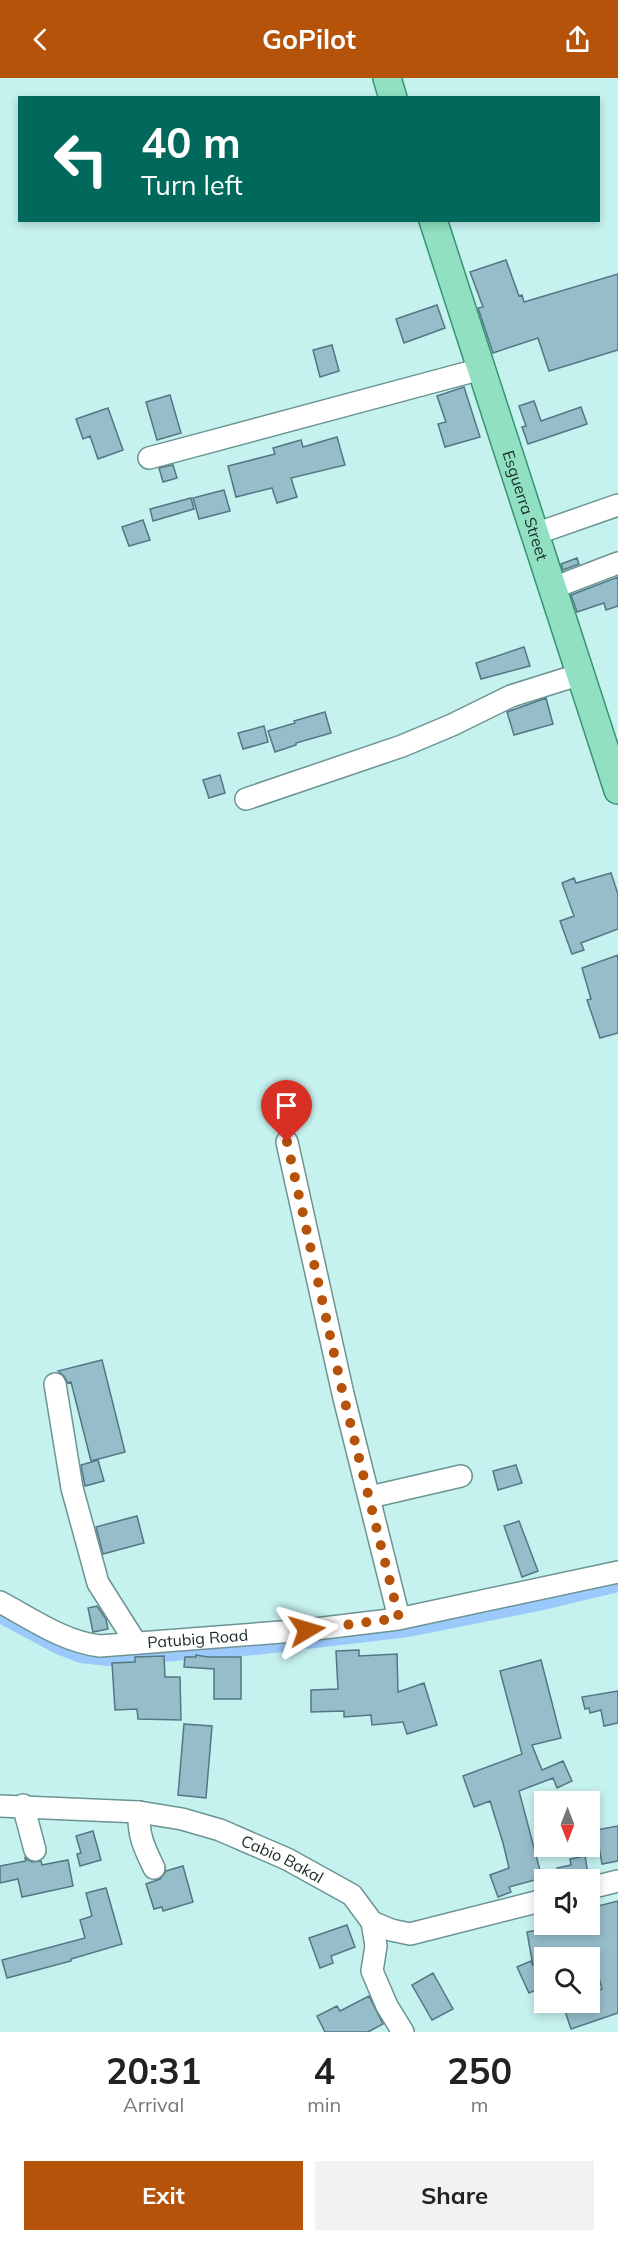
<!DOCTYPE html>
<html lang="en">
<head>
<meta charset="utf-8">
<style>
	body { margin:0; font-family:Mulish,sans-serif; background:#f2f2f2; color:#222; height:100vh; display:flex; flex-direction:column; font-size:22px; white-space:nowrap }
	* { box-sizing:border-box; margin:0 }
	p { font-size:20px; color:#767676 }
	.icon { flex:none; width:33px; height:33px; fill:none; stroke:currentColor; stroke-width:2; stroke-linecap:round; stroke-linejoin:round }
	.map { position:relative; height:1954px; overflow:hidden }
	.drawer { display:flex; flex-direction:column; background:#fff; flex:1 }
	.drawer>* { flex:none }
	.hud { position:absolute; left:18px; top:18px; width:582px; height:126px; border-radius:0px; box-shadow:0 3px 9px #0003; background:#00695c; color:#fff; overflow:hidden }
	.needle { width:39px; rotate:180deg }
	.tools { position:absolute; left:534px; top:1713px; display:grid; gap:12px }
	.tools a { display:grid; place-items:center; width:66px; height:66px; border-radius:0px; background:#fff; box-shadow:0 3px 9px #0003; font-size:30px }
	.pin { position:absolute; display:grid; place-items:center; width:51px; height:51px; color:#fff; margin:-62px -26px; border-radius:50% 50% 50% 0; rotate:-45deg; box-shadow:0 0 6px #0007 }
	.pin .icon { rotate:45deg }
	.me { position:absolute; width:66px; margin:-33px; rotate:83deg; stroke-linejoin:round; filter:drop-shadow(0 0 4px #0008) }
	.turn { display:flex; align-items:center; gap:21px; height:126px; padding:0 24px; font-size:27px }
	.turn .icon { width:78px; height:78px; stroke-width:2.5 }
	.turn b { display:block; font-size:42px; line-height:51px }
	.eta { display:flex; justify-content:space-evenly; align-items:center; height:102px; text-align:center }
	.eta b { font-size:36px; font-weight:700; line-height:42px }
	.action { display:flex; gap:12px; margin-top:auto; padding:12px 24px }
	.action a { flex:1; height:69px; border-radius:0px; background:#b45309; color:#fff; font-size:24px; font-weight:700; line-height:69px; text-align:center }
	.action a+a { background:#f2f2f2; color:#222 }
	header { display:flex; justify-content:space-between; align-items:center; height:78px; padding:0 24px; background:#b45309; color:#fff; font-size:27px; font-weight:700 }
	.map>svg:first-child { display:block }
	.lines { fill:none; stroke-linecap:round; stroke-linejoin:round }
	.canal { stroke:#9bc9fb; stroke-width:16 }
	.building { fill:#96bdca; stroke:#537784; stroke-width:1.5 }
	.minor-casing { stroke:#6b9493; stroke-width:24 }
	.major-casing { stroke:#379372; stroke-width:30 }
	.minor { stroke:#fff; stroke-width:21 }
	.major { stroke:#90e0c1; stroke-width:27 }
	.route { stroke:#b45309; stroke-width:10; stroke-dasharray:0 18 }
	.labels { text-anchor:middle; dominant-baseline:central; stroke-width:6; stroke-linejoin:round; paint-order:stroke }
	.street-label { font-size:16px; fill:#1a2b2a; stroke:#c5f1ef }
</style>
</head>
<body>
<header><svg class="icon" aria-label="back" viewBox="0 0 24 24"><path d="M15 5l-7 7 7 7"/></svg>GoPilot<svg class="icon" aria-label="share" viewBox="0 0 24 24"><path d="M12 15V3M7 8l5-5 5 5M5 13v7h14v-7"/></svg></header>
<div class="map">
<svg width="618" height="1954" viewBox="0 0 618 1954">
	<rect width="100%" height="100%" fill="#c5f1ef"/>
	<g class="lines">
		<!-- canal -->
		<path class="canal" d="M0 1537 58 1568 81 1577 108 1580 255 1569 408 1551 543 1524 618 1506"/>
	</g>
	<!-- building -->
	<path class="building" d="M506 182 519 218 522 217 524 224 618 196V272L549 293 538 260 493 275 478 230 483 229 470 194Z
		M437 227 445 250 404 265 396 241Z
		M332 267 339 293 320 299 313 272Z
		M464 309 480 359 445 369 438 346 446 344 437 318Z
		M170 317 181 355 157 362 146 324Z
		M534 323 541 343 581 329 587 346 528 366 522 349 526 348 519 328Z
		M108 330 123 372 98 381 90 358 83 361 76 341Z
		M337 359 345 387 291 400 297 419 277 425 272 410 236 419 228 388 275 376 273 370 301 362 303 369Z
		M173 387 177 400 163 404 159 390Z
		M224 412 230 433 199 441 193 420Z
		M191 420 194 431 153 443 150 431Z
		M143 442 150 462 129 468 122 449Z
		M577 480 579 486 563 492 561 486Z
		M618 499V528L606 532 604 525 577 534 571 517Z
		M524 569 530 588 481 601 476 585Z
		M546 620 553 646 514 657 507 634Z
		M325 634 331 655 296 665V667L275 674 268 653 295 645 294 643Z
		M264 648 268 664 243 671 238 655Z
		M220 697 225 715 209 720 203 702Z
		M611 795 618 816V851L581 865 584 872 572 876 560 843 574 838 562 805 574 800 576 805Z
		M618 877V955L600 960 587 922 591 921 582 890Z
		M102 1282 125 1374 91 1383 71 1304 68 1305 64 1298 58 1293Z
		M98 1382 104 1403 85 1408 81 1387Z
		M516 1387 522 1405 498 1412 493 1393Z
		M137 1438 144 1465 103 1476 96 1449Z
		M519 1443 538 1493 522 1499 504 1448Z
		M97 1528 106 1541 108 1551 93 1554 88 1530Z
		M359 1572V1578L397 1576 398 1614 424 1605 437 1647 407 1656 403 1644 372 1647 371 1637 344 1639V1633L311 1634V1612L338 1611 336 1573Z
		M196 1577 208 1579H241V1621H214V1591L184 1589 185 1579H196Z
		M164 1578 165 1599H180L181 1642 138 1641 137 1631 115 1632 112 1585 135 1584V1579Z
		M541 1582 561 1660 532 1667 542 1692 563 1683 572 1703 557 1710 553 1700 519 1713 542 1800 509 1809 511 1814 498 1819 490 1797 509 1790 503 1765 490 1723 474 1729 463 1698 522 1676 500 1593Z
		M618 1613V1645L604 1648 601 1632 590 1635 589 1630 585 1631 582 1619Z
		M184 1646 212 1648 206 1720 178 1717Z
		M618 1748V1783L602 1786 596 1752Z
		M93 1753 101 1782 80 1788 77 1776 81 1775 76 1758Z
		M585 1778 588 1796 560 1802 557 1790 571 1787 570 1781Z
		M25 1780 32 1784 41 1783 42 1787 68 1782 73 1808 22 1819 18 1801 0 1805V1788L26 1783Z
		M183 1788 193 1824 163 1833 162 1829 154 1831 146 1806 160 1801 166 1793Z
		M106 1810 122 1866 71 1881V1883L7 1900 2 1882 85 1860 80 1842 92 1838 86 1815Z
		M618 1823V1935L571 1951 562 1924H598L595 1913 602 1911 595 1885H592L590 1880H544V1912L539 1913 538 1911 529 1915 517 1889 531 1883 533 1888 527 1854 556 1848 555 1846H590V1830Z
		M347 1847 355 1869 331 1878 333 1885 320 1890 309 1860Z
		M433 1895 453 1931 432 1942 412 1907Z
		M369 1918 383 1946 368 1954H325L317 1938 337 1928 340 1933Z"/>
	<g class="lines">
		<!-- minor casing -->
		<g class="minor-casing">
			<g id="minor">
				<path d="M149 380 481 291"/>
				<path d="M535 456 618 427"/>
				<path d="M553 510 618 485"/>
				<path d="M246 721 402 668 452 647 511 618 581 596"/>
				<path d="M287 1064 343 1316 399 1540"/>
				<path d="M55 1306 72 1410 98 1505 136 1565"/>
				<path d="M370 1419 461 1398"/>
				<path id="s1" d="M0 1524C32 1541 64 1564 100 1568L307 1552 398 1541 618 1494"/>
				<path d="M23 1727 35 1772"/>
				<path id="s2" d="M0 1728 139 1734 182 1741 220 1752 287 1781 352 1817 372 1844 391 1852 410 1856 544 1822"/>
				<path d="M139 1734C138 1758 144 1769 154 1790"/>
				<path d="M590 1810 618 1803"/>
				<path d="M372 1844 376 1868 372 1893 387 1928 403 1954"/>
			</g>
		</g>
		<!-- major casing -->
		<g class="major-casing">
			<g id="major">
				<path d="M387 0 393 20"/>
				<path id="s3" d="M433 142 618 712"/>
			</g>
		</g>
		<!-- minor -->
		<use href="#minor" class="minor"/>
		<!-- major -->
		<use href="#major" class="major"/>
	</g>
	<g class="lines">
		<!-- route -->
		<path class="route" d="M287 1064 343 1316 399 1540 307 1552"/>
	</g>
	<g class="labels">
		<!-- street labels -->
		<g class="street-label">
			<text stroke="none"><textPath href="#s3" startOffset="300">Esguerra Street</textPath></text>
			<text stroke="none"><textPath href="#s1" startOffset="208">Patubig Road</textPath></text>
			<text stroke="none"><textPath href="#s2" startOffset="291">Cabio Bakal</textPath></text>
		</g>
	</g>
</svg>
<div class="tools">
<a><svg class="needle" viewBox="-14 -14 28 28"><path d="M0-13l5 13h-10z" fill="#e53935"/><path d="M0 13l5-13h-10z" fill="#767676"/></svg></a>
<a><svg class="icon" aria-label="sound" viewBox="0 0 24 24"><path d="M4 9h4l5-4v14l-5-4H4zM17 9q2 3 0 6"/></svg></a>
<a><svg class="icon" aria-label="search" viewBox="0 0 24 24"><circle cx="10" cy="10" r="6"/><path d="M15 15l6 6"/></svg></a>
</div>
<div class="pin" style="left:287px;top:1064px;background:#d93025"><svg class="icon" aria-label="arrive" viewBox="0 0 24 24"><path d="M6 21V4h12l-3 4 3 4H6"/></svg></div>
<svg class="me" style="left:307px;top:1552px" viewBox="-20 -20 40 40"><path d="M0-17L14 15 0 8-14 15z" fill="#b45309" stroke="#fff" stroke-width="4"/></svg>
<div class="hud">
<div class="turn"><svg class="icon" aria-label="left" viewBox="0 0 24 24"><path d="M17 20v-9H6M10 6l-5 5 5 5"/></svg><div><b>40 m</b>Turn left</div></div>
</div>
</div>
<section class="drawer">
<div class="eta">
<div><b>20:31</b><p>Arrival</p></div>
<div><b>4</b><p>min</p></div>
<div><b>250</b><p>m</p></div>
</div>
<div class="action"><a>Exit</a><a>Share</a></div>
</section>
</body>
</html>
